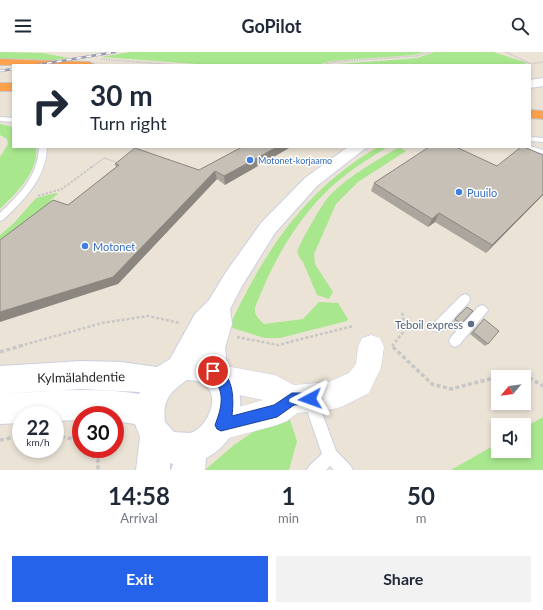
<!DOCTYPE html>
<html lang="en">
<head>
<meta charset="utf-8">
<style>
	body { margin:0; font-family:Lato,sans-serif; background:#f2f2f3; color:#1f2937; height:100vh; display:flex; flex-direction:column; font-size:15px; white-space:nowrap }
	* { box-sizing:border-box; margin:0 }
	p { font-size:13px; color:#747a83 }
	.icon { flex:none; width:22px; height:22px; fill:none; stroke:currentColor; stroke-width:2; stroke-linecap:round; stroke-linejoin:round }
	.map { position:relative; height:418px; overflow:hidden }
	.details { display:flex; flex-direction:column; background:#fff; flex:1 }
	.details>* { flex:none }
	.top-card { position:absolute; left:12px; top:12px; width:519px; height:84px; border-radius:0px; box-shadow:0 2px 6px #0003; background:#fff; color:#1f2937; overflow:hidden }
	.needle { width:26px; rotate:241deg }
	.buttons { position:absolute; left:491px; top:318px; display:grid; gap:8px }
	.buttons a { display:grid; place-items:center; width:40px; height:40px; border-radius:0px; background:#fff; box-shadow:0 2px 6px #0003; font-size:20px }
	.speed { position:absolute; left:12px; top:354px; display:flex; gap:8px; font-size:20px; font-weight:700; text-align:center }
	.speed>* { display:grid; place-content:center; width:52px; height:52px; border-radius:50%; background:#fff; box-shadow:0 2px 6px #0003; line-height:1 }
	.speed small { font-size:10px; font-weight:400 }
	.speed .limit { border:6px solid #d22; background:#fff; color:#111 }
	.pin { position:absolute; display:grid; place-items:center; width:34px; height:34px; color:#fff; margin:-17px; border:2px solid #fff; border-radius:50%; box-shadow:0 1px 4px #0007 }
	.me { position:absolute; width:44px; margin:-22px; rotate:266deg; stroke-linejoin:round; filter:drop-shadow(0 0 3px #0008) }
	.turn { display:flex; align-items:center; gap:14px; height:84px; padding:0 12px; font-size:18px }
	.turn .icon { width:52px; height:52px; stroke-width:2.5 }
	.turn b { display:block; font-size:28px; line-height:34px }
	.eta { display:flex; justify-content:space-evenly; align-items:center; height:68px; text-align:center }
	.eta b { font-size:24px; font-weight:700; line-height:28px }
	.button { display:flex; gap:8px; margin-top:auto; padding:8px 12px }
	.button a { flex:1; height:46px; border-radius:0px; background:#2563eb; color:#fff; font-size:16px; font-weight:700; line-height:46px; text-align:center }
	.button a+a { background:#f2f2f3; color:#1f2937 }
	header { display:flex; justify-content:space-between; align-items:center; height:52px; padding:0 12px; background:#fff; font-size:18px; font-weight:700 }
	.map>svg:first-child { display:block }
	.green { fill:#a8e78e }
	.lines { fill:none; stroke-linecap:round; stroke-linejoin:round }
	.lane-casing { stroke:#cccfe1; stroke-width:2 }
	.street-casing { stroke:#cccfe1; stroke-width:1 }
	.secondary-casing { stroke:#cccfe1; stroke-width:2 }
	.highway-casing { stroke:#c7c7c7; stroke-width:2 }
	.path-far3 { stroke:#c7c7c7; stroke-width:1.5; stroke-dasharray:1.5 1; stroke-linecap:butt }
	.path-far2 { stroke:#c7c7c7; stroke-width:2; stroke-dasharray:2.5 1.5; stroke-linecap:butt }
	.path-far1 { stroke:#c7c7c7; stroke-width:2.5; stroke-dasharray:3 2; stroke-linecap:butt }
	.path { stroke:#c7c7c7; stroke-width:3.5; stroke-dasharray:4 2.5; stroke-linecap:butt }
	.lane { fill:#fff; fill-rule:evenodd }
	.street { fill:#fff; fill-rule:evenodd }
	.secondary { fill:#fff; fill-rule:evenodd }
	.highway { fill:#ffa14d; fill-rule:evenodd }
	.rail-casing { stroke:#999cb3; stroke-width:2.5 }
	.rail { stroke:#fff; stroke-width:1.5; stroke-dasharray:5; stroke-linecap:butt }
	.wall { fill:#aaa59d }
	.shaded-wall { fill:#8b867f }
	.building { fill:#c6c0b6; stroke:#8b867f }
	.route { fill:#2563eb; stroke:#184099 }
	.shop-dot { fill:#3f7fe0; stroke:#fff; stroke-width:1.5 }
	.service-dot { fill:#5c6f8a; stroke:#fff; stroke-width:1.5 }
	.labels { text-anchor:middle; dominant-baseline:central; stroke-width:3; stroke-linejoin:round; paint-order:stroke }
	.far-shop-label { font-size:9px; fill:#366cbe; stroke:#fff; text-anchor:start }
	.shop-label { font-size:11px; fill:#366cbe; stroke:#fff; text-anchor:start }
	.service-label { font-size:11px; fill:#4e5e75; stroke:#fff; text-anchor:end }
	.near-street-label { font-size:13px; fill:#272727; stroke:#fff }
</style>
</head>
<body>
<header><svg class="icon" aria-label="menu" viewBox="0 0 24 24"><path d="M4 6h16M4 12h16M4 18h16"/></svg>GoPilot<svg class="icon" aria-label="search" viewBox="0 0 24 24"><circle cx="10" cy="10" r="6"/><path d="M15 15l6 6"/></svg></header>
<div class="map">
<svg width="543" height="418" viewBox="0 0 543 418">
	<rect width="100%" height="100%" fill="#ebe3d6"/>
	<!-- green -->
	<path class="green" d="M0 0 42 1 69 6 54 8H0Z
		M130 0H425L414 3 331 9 317 13H211L101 5Z
		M435 0H493L528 11 517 13H325L417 6Z
		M0 72 13 75V95H36C39 120 16 141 0 157V105L8 92 7 87 0 83Z
		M378 95H388C364 109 341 124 322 144 295 172 273 210 259 246 258 249 255 254 255 257 254 263 260 268 264 272L303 267 319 250 338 251 348 267 347 269 280 286H265L229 275C264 200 304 138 378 95Z
		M399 95 406 99 358 130 336 152 314 202 315 212 333 240 329 247 317 243 303 210 299 205 297 199C305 182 315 164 326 148 343 127 376 109 399 95Z
		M56 141 58 142 50 148 55 151 0 194V183L14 171 36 146Z
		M289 365 297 389 289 418H205L234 393 262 374Z
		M543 365V418H451L498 391V399H524V376Z"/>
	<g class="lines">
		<!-- lane casing -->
		<g class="lane-casing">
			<path id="lane" d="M0 65 13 66V70L0 69Z
				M530 85 543 86V90L530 89Z
				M530 94 543 98V102L521 95Z
				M39 95H47C46 126 25 147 3 168L0 169V161C20 142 38 124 39 95Z
				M465 242 469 244 470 247 469 250 442 279 438 280 434 279 432 275 434 271 461 244Z
				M482 253 486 255 488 258 486 261 459 293 455 295 451 293 449 289 451 285 478 255Z
				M310 340 315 342 336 399 350 413 353 418H334L330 414 326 418H307L310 413 322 402 303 347 305 342Z"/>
		</g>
		<!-- street casing -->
		<g class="street-casing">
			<path id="street" d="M371 283 380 286 384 295 381 316 369 341 341 355 329 358 297 361 287 369 277 373 221 388 211 383 206 373 211 363 263 348 220 339 210 336 207 326 210 316 220 313 275 323 294 333 329 330 349 321 356 312 358 295 362 286Z"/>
		</g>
		<!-- secondary casing -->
		<g class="secondary-casing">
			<path id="secondary" d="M543 26V34L530 36V28Z
				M348 95H367L317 134 275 181 242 234 230 257 232 272 225 296 227 314C232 318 233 323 236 329 248 359 234 392 206 406L205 418H171L173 412 170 411V418H136L140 385 135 372 115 369V363H81V368L55 369V363H21V371L0 372V314L81 309 121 310 157 315 170 307 195 262 209 248 226 220 261 171 305 126ZM187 328C230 329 209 377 190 381 185 381 179 380 174 380L165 370C162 348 170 340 187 328ZM81 337 140 340 139 342C94 335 49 339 4 342Z"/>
		</g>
		<!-- highway casing -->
		<g class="highway-casing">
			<path id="highway" d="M0 7 89 10 95 13H0Z
				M0 31H13V39H0Z
				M530 58 543 59V67L530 66Z"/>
		</g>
		<!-- path-far3 -->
		<path class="path-far3" d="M506 0 531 12
			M101 7 177 13
			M322 13 333 10 416 4 431 0
			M525 13 543 10
			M92 115 104 106 119 111"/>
		<!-- path-far2 -->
		<path class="path-far2" d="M38 144 62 137 93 114"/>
		<!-- path-far1 -->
		<path class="path-far1" d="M237 285 278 293 353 274
			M20 294 102 271 148 264 180 271
			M392 294 405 278 402 259"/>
		<!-- path -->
		<path class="path" d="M393 295 432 332 451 337 498 325
			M0 300 24 293
			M498 325 523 322 543 334
			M55 383 81 389
			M0 388 21 384
			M89 397 98 408V418"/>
		<!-- lane -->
		<use href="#lane" class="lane"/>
		<!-- street -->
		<use href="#street" class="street"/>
		<!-- secondary -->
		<use href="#secondary" class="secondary"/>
		<!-- highway -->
		<use href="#highway" class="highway"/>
		<!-- rail casing -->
		<g class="rail-casing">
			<path id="rail" d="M37 13 115 0
				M0 19 13 17"/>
		</g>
		<!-- rail -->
		<use href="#rail" class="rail"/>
	</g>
	<!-- wall -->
	<path class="wall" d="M242 95 225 133 217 127 118 232 68 153 116 115 115 112 199 118Z
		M543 103V143L486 201 435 170 428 175 371 139 374 131 497 114Z
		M467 255 473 259 459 274 453 270Z
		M484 267 488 292 485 294 470 282Z"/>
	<!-- shaded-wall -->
	<path class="shaded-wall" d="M277 95H291L225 133 224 124Z
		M215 119 217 127 118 232 0 270V260Z
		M543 142V143L486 201 492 193Z
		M439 161 435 170 428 175 432 167Z"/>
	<!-- building -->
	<path class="building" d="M242 95H277L224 124 215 119 113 225 0 260V188L53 148 68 153 119 113 115 112 135 96 199 118Z
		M429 95H456L497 114 521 95H524L543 103V142L492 193 439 161 432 167 374 131Z
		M467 255 473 259 461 272 455 267Z
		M484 267 499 279 488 292 473 280Z"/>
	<!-- route -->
	<path class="route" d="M213 313C234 322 234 345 232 364L274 353 292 341H310L315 343 317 347 315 351 294 353 277 365 221 379 217 377 215 373C220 360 225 345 217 332 214 327 209 324 207 319L209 315Z"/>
	<!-- markers -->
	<g class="shop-dot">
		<circle cx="250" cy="108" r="4"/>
		<circle cx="459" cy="140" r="4"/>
		<circle cx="85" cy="194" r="4"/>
	</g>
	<circle class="service-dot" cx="471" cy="272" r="4"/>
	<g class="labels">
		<!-- far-shop labels -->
		<g class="far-shop-label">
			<text x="258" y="108">Motonet-korjaamo</text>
		</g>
		<!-- shop labels -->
		<g class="shop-label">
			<text x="467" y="140">Puuilo</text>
			<text x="93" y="194">Motonet</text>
		</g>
		<!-- service labels -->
		<g class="service-label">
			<text x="463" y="272">Teboil express</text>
		</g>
		<!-- near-street labels -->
		<g class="near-street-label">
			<text transform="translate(81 325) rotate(-1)">Kylmälahdentie</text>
		</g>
	</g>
</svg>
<div class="buttons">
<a><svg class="needle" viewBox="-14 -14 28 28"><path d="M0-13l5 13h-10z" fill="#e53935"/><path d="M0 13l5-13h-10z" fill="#747a83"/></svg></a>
<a><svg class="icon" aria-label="sound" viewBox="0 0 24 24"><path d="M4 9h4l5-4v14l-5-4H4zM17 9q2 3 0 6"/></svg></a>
</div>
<div class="speed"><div>22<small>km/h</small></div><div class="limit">30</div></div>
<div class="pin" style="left:213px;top:319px;background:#d93025"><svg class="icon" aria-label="arrive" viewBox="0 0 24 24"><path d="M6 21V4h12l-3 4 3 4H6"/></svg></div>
<svg class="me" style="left:310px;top:347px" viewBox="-20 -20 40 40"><path d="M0-17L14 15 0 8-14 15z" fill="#2563eb" stroke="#fff" stroke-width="4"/></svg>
<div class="top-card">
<div class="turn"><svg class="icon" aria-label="right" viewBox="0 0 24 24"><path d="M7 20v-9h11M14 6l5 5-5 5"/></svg><div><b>30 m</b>Turn right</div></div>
</div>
</div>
<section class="details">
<div class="eta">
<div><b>14:58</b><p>Arrival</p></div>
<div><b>1</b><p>min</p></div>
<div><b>50</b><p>m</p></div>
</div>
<div class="button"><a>Exit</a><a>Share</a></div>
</section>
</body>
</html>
